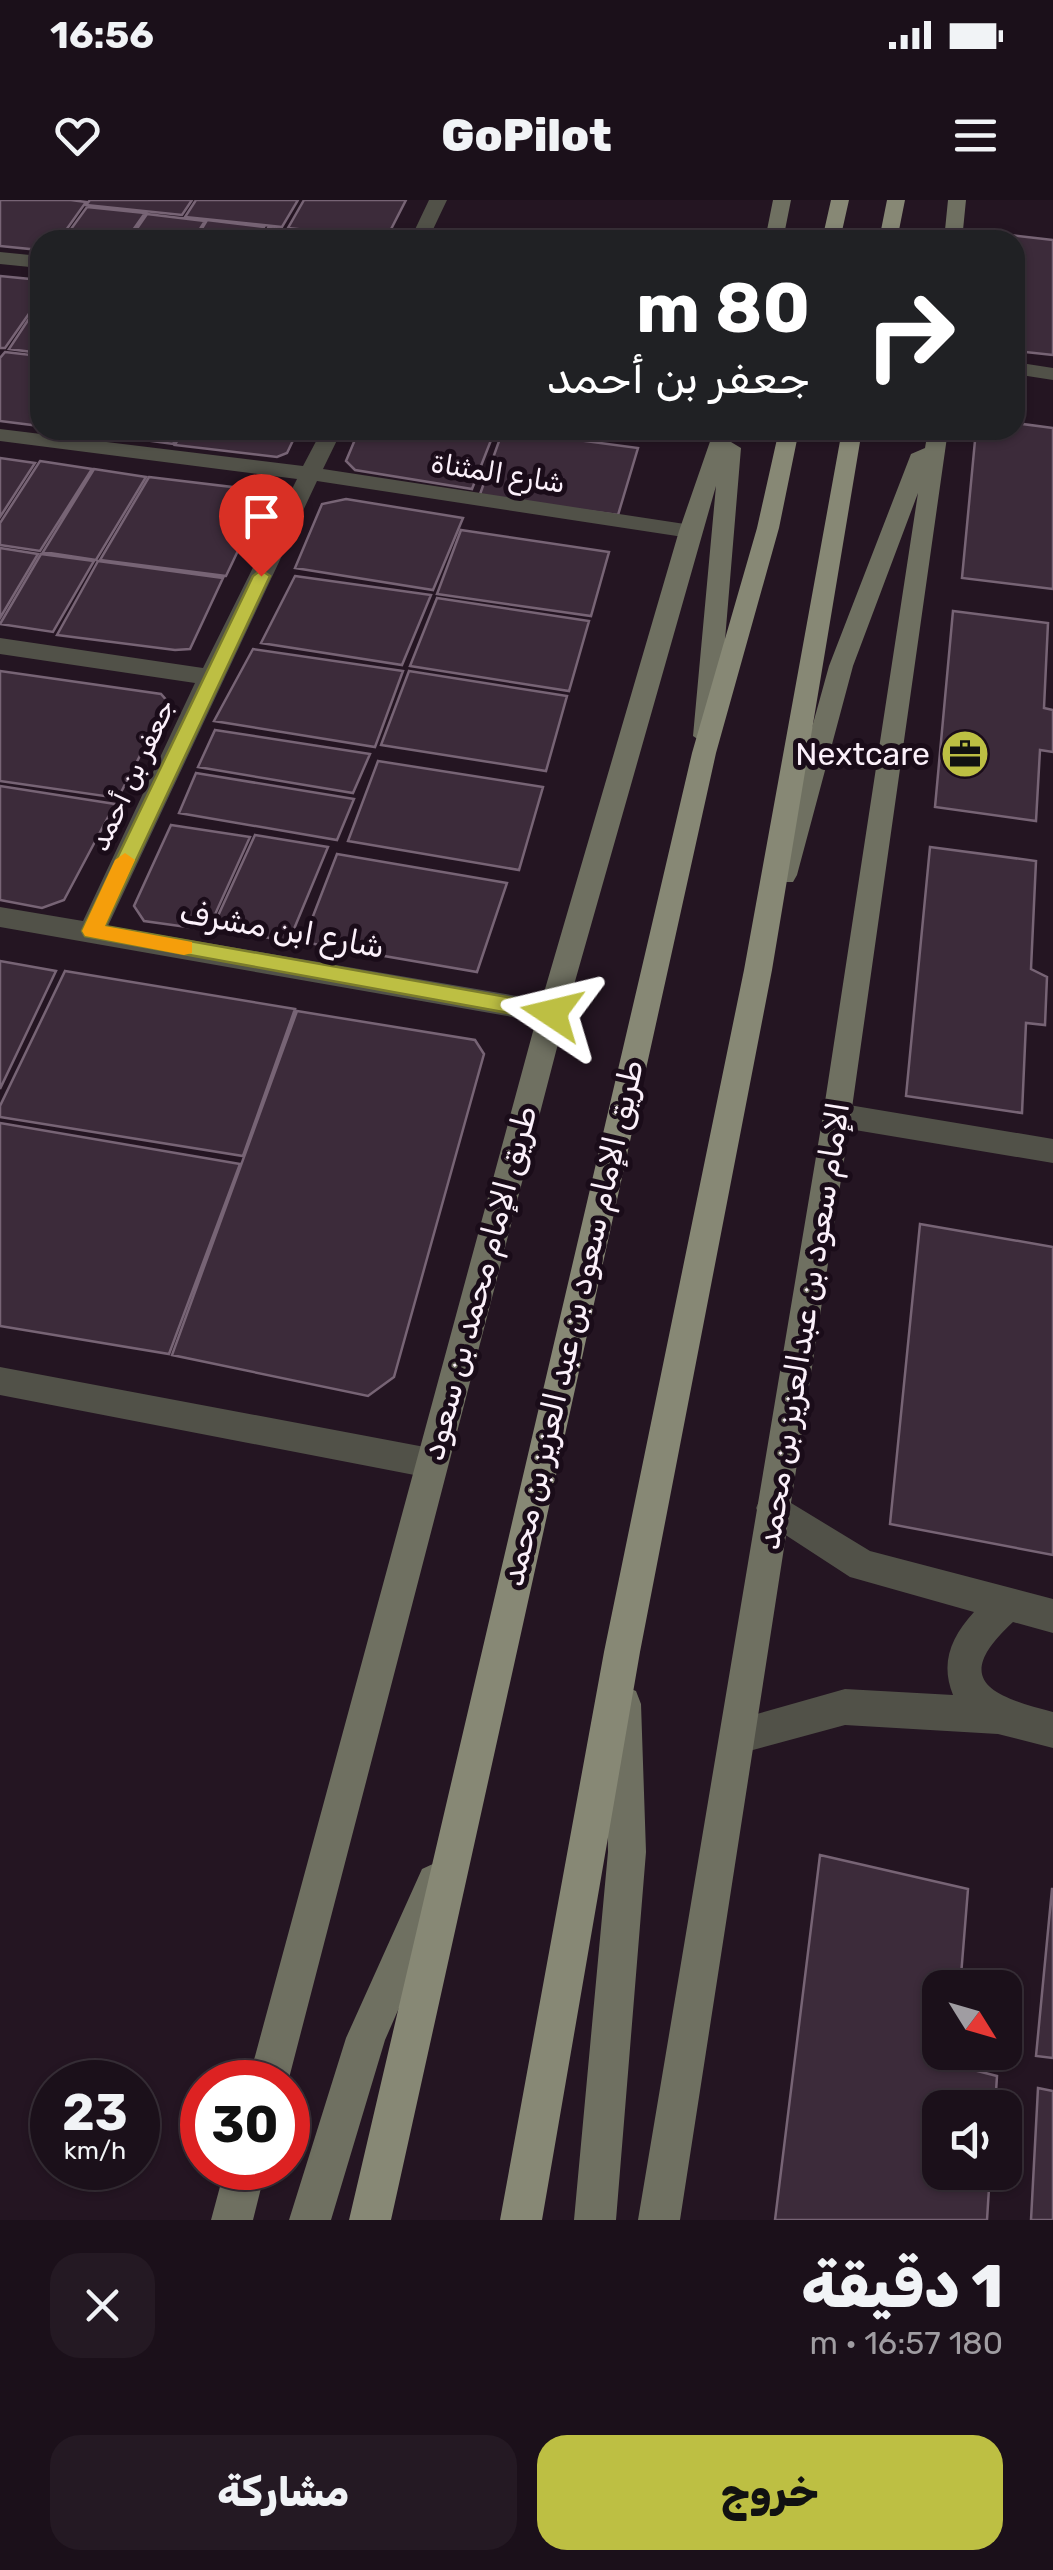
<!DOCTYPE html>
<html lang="ar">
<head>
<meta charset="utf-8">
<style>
	body { margin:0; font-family:Rubik,Vazirmatn,sans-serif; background:#241923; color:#f1f3f6; direction:rtl; height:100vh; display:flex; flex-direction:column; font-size:38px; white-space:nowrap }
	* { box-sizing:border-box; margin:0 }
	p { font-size:32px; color:#a09da2 }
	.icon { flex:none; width:55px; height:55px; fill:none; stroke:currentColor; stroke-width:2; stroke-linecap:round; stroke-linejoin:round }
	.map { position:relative; height:2020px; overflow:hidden; direction:ltr }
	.side { display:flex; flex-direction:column; background:#1b101a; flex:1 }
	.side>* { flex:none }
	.guide { position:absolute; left:30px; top:30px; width:995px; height:210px; border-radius:30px; box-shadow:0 2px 8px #0004,0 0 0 2px #393039; direction:rtl; background:#202124; color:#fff; overflow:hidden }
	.needle { width:65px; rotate:127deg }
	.tools { position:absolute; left:922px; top:1770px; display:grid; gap:20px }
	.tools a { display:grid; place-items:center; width:100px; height:100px; border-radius:20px; background:#1b101a; box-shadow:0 2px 8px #0004,0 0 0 2px #393039; font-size:50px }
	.speed { position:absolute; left:30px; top:1860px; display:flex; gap:20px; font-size:50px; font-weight:700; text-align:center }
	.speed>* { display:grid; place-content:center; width:130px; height:130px; border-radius:50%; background:#1b101a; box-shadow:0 2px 8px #0004,0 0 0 2px #393039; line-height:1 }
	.speed small { font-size:25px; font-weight:400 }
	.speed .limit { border:15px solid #d22; background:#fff; color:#111 }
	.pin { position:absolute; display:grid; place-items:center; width:85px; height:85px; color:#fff; margin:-102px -42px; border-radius:50% 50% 50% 0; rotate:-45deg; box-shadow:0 0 10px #0007 }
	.pin .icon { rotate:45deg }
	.me { position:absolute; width:110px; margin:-55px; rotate:280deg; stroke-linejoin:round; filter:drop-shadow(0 0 8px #0008) }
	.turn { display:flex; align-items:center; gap:35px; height:210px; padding:0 50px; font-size:45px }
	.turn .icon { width:130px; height:130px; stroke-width:2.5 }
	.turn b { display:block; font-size:70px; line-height:85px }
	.round { display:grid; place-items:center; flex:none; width:105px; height:105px; border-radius:30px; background:#241923 }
	.summary { display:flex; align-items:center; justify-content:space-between; height:170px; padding:0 50px }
	h1 { font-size:60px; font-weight:800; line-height:75px }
	.cta { display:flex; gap:20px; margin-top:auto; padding:20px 50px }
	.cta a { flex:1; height:115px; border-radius:30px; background:#bdbf43; color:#111; font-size:40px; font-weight:800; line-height:115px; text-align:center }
	.cta a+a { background:#241923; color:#f1f3f6 }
	.status { display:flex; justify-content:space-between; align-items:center; height:70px; padding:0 50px; background:#1b101a; direction:ltr }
	.status svg { height:28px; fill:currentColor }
	header { display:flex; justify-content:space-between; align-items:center; height:130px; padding:0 50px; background:#1b101a; font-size:45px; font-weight:800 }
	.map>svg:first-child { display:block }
	.building { fill:#3c2b3a; stroke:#776475; stroke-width:2.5 }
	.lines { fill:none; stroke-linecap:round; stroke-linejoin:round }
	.street { fill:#515148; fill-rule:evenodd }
	.secondary { fill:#6f7061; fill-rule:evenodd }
	.primary { fill:#878875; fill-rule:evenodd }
	.route { fill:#bdbf43; stroke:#7b7c2c; stroke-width:2.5 }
	.slow { fill:#f59e0b }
	.labels { text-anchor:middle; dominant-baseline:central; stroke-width:10; stroke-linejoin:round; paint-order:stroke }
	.far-street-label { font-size:28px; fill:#fbf0fa; stroke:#1a0c19 }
	.poi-label { font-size:32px; fill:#fbf0fa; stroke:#1a0c19; text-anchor:end }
	.street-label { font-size:32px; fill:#fbf0fa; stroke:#1a0c19 }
</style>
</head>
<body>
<div class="status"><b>16:56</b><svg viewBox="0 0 49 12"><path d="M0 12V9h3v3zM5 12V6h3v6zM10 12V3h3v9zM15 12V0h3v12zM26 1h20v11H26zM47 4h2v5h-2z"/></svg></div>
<header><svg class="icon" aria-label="menu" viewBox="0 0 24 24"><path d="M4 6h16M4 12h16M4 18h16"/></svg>GoPilot<svg class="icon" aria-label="heart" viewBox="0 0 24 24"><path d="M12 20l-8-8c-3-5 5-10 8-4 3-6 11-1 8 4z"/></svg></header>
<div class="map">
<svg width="1053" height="2020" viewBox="0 0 1053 2020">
	<rect width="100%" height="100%" fill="#241522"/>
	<!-- building -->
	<path class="building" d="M0 0H71L86 2 59 40H40V50L0 46Z
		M90 0H192L182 15 86 5Z
		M196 0H298L282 27 185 17Z
		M304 0H406L386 39 288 28Z
		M87 7 145 13 126 40H63Z
		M147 14 205 21 193 40H129Z
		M207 20 264 27 256 40H195Z
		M268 28 325 34 322 40H261Z
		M1010 35 1053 40V155L1015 151V40H1010Z
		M0 76 40 80V98L5 148H0Z
		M40 102V153L9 149Z
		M5 152 40 156V226L0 221V158Z
		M1015 223 1053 228V389L962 378 976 230H1015Z
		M59 230H117L112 238Z
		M119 230H181L173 244 115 236Z
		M183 230H298L287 253 277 257 175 245Z
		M359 230H495L472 289 355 270 346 261Z
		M503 230 638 248 618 315 479 297Z
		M578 230H646L644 238Z
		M0 258 35 263 0 317Z
		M40 261 92 269 40 351 0 345V323Z
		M94 269 146 277 96 360 43 352Z
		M149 277 257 290 263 298 226 376 100 360Z
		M346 299 463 318 433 390 295 368 322 304Z
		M461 330 609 352 591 416 437 394Z
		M0 348 38 354 0 418Z
		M41 354 94 361 53 432 0 424Z
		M98 361 223 378 190 449 175 450 57 435Z
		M295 376 431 395 402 465 261 443Z
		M437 398 589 421 569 491 410 466Z
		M953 411 1048 423 1044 508 1053 510V552L1040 550 1036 621 935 607Z
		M253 449 403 471 375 547 214 521Z
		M0 471 161 494 168 502 118 598 0 581Z
		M409 471 567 496 546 571 381 545Z
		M215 530 370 554 353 593 198 567Z
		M378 561 543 587 519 670 348 641Z
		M196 573 354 599 337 640 179 613Z
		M0 586 115 604 64 700 42 708 0 700Z
		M171 625 250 637 208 730 144 721 134 706Z
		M255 635 328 647 289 741 212 729Z
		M930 647 1036 661 1031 769 1047 777 1045 825 1026 823 1022 913 906 896Z
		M337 654 507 683 477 772 303 742Z
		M0 761 56 771 0 889Z
		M65 771 295 809 243 956 0 917V906Z
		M297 811 475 840 484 854 394 1177 368 1196 172 1155Z
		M0 923 240 964 169 1154 0 1126Z
		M920 1024 1053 1047V1355L890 1324Z
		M820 1655 968 1689 960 1788H940V1852H955L954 1865 997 1876 995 1908H940V1972H990L987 2020H775Z
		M1052 1689H1053V1858L1036 1856Z
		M1038 1888 1053 1891V2020H1031Z"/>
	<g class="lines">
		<!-- street -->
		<path class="street" d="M429 0H447L428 40H410Z
			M0 52 40 56V68L0 64Z
			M1015 162 1053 168V180L1015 174Z
			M0 229 303 266 322 230H342L323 269 698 326 701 331 690 338 317 281 108 726 552 802 562 805 566 813 562 821 552 824 0 727V707L83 721 195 483 0 454V438L203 468 297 279 0 241Z
			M837 903 1053 939V963L837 927 827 923 823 915 827 907Z
			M0 1167 430 1248 442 1252 446 1263 442 1274 430 1278 0 1195Z
			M773 1292 870 1351 1053 1399V1433L1013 1422C950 1480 991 1496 1053 1512V1548L998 1534 845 1525 738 1554 725 1549 720 1536 725 1523 845 1489 953 1495C940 1463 951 1437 974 1412L850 1377 761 1319 756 1308 761 1297Z"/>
		<!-- secondary -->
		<path class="secondary" d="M773 0H791L783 40H765Z
			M948 0H966L962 40H944Z
			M714 230H734L731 242 741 248 717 536 705 544 693 536 716 286 566 813 288 1882H248L538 813 679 331Z
			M928 230H948L851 915 680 2020H638L823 915 918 293 853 466 797 675 793 682H775L771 675 829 466 911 254 925 248Z
			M623 1486 636 1491 641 1504 646 1652 616 2020H574L608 1652 605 1504 610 1491Z
			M435 1663 448 1669 454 1682 385 1840 331 2020H289L346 1838 422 1669Z
			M225 1968H266L253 2020H211Z"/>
		<!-- primary -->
		<path class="primary" d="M831 0H849L840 40H822Z
			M887 0H905L897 40H879Z
			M779 230H799L779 328 716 553 391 2020H349L692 553 757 328Z
			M842 230H862L772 770 640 1452 542 2020H500L604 1452 744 770Z"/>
	</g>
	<!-- route -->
	<path class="route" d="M261 370 270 376 105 726 552 805 559 807 562 813 559 819 552 821 85 736 82 731 253 376Z"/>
	<!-- slow -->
	<path class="slow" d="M125 653 135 660 105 726 192 742V753L184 755 85 736 82 731 115 660Z"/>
	<!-- icons -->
	<defs>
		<g id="office-disc" transform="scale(2.5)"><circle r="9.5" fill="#bdbf43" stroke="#1a0c19"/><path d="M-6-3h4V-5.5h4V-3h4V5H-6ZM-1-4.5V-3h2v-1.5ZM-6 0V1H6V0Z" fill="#111"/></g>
	</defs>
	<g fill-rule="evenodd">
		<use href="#office-disc" x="965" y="554"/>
	</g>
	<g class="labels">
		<!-- far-street labels -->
		<g class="far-street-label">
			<text transform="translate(498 273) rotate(9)">شارع المثناة</text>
			<text transform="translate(132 575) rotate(-65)">جعفر بن أحمد</text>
		</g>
		<!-- poi labels -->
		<g class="poi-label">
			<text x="930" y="554">Nextcare</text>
		</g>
		<!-- street labels -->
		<g class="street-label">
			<text transform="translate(282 729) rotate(10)">شارع ابن مشرف</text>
			<text transform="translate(479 1083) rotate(-75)">طريق الإمام محمد بن سعود</text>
			<text transform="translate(572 1123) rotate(-77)">طريق الإمام سعود بن عبد العزيز بن محمد</text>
			<text transform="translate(803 1126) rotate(-81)">الإمام سعود بن عبدالعزيز بن محمد</text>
		</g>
	</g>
</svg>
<div class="tools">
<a><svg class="needle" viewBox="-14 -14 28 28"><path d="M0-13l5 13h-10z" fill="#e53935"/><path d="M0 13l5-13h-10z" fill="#a09da2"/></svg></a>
<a><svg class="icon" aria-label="sound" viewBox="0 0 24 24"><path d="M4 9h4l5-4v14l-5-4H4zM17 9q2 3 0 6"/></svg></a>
</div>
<div class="speed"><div>23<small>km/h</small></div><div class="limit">30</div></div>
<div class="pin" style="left:261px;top:376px;background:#d93025"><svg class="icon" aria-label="arrive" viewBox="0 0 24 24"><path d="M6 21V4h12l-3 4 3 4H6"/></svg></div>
<svg class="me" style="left:552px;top:813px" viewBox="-20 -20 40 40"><path d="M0-17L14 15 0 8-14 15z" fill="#bdbf43" stroke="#fff" stroke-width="4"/></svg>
<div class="guide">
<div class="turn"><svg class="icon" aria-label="right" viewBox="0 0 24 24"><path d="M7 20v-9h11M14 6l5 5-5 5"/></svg><div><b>80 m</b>جعفر بن أحمد</div></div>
</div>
</div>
<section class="side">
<div class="summary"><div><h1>1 دقيقة</h1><p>180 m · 16:57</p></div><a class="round"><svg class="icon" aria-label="close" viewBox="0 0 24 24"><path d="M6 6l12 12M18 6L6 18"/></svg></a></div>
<div class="cta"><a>خروج</a><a>مشاركة</a></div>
</section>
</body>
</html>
